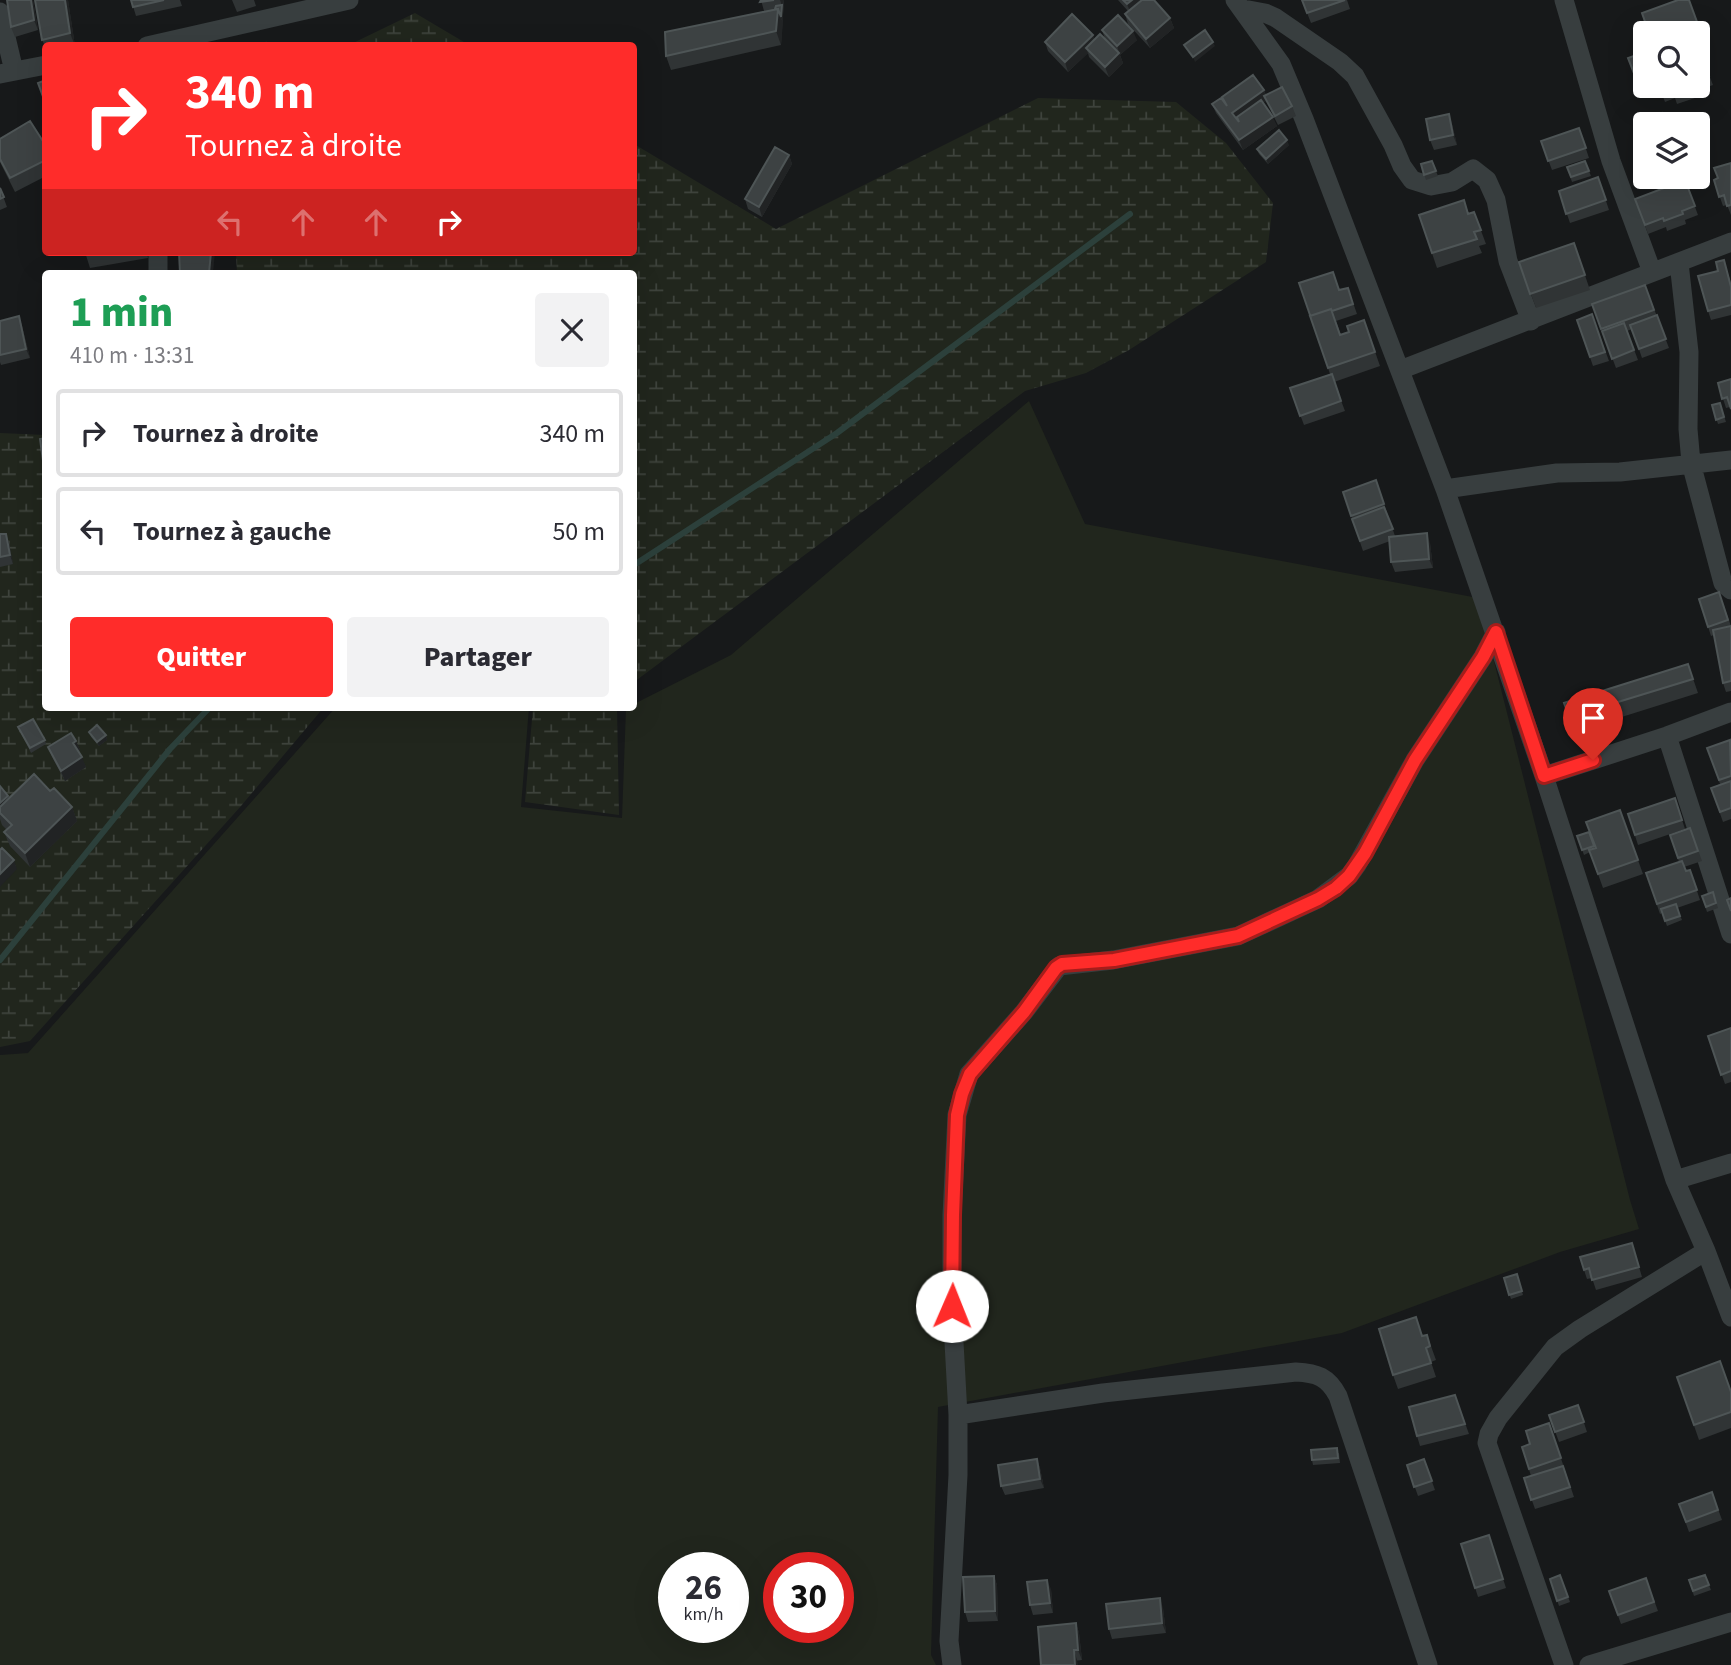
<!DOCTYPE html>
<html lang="fr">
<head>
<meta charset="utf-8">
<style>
	body { margin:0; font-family:"Source Sans 3",sans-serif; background:#f2f2f3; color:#2b2b33; height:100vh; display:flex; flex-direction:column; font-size:26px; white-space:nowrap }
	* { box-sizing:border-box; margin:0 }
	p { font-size:23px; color:#7c7c81 }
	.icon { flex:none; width:38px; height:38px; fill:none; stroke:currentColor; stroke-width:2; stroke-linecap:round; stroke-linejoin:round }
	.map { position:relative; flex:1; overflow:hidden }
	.sheet { position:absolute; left:42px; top:270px; width:595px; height:441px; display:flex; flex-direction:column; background:#fff; border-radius:7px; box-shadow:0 7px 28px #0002 }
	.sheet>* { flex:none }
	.top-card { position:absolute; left:42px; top:42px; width:595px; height:214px; border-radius:7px; box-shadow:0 7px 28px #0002; background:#ff2c2a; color:#fff; overflow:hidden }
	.fabs { position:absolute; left:1633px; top:21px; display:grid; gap:14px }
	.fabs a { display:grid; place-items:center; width:77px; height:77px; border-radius:7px; background:#fff; box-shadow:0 7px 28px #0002; font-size:35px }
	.speed { position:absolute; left:658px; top:1552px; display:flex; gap:14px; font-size:35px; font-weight:700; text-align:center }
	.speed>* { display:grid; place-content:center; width:91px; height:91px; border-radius:50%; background:#fff; box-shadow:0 7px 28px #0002; line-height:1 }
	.speed small { font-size:18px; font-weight:400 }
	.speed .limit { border:10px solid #d22; background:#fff; color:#111 }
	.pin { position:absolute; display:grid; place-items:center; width:60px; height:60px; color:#fff; margin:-72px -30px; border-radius:50% 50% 50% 0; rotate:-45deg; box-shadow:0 0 7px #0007 }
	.pin .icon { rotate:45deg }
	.me { position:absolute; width:77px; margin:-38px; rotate:1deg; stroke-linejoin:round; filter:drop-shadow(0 0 5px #0008) }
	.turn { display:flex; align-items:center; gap:24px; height:147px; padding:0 28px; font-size:32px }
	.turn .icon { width:91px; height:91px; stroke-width:2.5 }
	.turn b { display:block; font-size:49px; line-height:60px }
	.lanes { display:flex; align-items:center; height:66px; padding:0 28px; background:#0003; justify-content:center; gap:35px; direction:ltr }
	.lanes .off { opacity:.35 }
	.round { display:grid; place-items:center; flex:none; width:74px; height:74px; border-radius:7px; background:#f2f2f3 }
	.overview { display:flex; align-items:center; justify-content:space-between; height:119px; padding:0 28px }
	h1 { font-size:42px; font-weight:800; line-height:52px; color:#1e9e55 }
	.action { display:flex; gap:14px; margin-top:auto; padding:14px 28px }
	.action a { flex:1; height:80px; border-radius:7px; background:#ff2c2a; color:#fff; font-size:28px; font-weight:800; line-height:80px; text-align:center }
	.action a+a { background:#f2f2f3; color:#2b2b33 }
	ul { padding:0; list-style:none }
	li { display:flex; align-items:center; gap:21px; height:88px; margin:0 14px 10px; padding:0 14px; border:4px solid #e1e1e2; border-radius:7px }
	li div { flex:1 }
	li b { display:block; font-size:26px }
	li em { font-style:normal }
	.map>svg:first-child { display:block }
	.green { fill:#21261d; fill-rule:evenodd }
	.wetland { fill:url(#wetland-marsh) }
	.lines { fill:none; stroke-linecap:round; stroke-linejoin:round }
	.stream { stroke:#2c403b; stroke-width:6 }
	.street { stroke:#383e3f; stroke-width:19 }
	.wall { fill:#303435 }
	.shaded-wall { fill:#212324 }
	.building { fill:#3d4243; stroke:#4e5556; stroke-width:2 }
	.route-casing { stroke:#a61d1b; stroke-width:18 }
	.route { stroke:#ff2c2a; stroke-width:12 }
</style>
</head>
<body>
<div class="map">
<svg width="1731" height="1665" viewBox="0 0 1731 1665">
	<defs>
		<pattern id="wetland-marsh" width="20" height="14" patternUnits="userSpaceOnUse" patternTransform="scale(1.75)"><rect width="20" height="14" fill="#21261d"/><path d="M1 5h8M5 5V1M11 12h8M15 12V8" fill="none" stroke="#3e433c"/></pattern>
	</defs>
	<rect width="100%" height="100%" fill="#17191a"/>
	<!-- green -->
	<path class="green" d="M1029 401 1085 524 1478 598 1630 1200 1639 1229 1560 1252 1342 1333 938 1407 931 1655 936 1665H0V1055L28 1053 336 707H529L521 807 622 818 626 708 634 707V704L731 655ZM674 1568H733V1628H674ZM779 1568H838V1628H779Z"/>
	<!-- wetland -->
	<path class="wetland" d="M415 13 469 45H349Z
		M1038 98 1176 102 1226 143 1273 203 1266 262 1129 350 1086 373 1025 391 634 682V273H237L236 252H634V144L776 229Z
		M0 433 45 435 46 707H324L241 806 30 1041 0 1047Z
		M533 707H617L619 815 525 802Z"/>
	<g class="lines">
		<!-- stream -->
		<path class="stream" d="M634 565 837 433 1130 214
			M0 960 170 749 210 707"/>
		<!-- street -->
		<path class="street" d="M1235 0 1281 64 1304 119 1445 489 1544 776 1675 1180 1706 1251 1731 1317
			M1564 0 1611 161 1652 272
			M1243 9 1265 13 1276 18 1340 62 1355 76 1393 145 1402 166 1412 180 1431 186 1452 182 1473 169 1487 180 1496 200 1508 261 1531 321
			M0 12 14 71
			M147 46 349 0
			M0 74 46 65
			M158 252V273
			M1679 263 1689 352 1688 429 1691 463 1723 583 1731 590
			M1400 370 1731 242
			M1445 489 1557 473 1620 472 1731 460
			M1667 736 1731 934
			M1544 776 1667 736 1731 712
			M1675 1180 1731 1163
			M958 1415 1103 1393 1296 1372C1317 1373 1328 1377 1338 1396L1428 1665
			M952 1665 949 1641 958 1475V1415L952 1306V1215L957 1115 969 1074 1024 1012 1059 966 1113 960 1238 936 1318 899 1349 876 1357 865 1415 760 1483 657 1496 632
			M1564 1665 1487 1443 1489 1434 1498 1418 1555 1347 1580 1329 1706 1251
			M1589 1665 1731 1622"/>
	</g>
	<!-- wall -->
	<path class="wall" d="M33 0 38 30 15 37 11 27Z
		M35 0H68L75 46H46V48L42 40Z
		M131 0H180L182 6 136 16Z
		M232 0H254L256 6 237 12Z
		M761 0H784L781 45 671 70 666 56 764 11Z
		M1118 0H1154L1170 18 1174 28 1150 48 1128 24 1125 14 1128 11Z
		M1302 0H1347L1350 9 1311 23Z
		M1689 0 1701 32 1696 33H1649Z
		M1102 30 1137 40 1120 55 1123 63 1109 77 1089 57 1088 53 1068 72 1048 51 1045 42 1093 35 1094 40 1105 39Z
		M1645 52V78L1637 81 1628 58Z
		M1700 52 1713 85 1696 91 1698 97 1677 104 1675 98 1665 102 1659 86H1698V53Z
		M1264 90 1266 95 1292 106 1296 116 1278 125 1266 101 1263 103 1277 126 1243 150 1216 113 1212 104 1224 102Z
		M1452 124 1457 145 1434 150 1430 140Z
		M1579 128 1589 158 1552 170 1541 141Z
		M0 139 46 146V176L15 192 0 162Z
		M1289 145 1268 164 1259 154 1257 149Z
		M789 155 792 164 762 217 748 209 745 199Z
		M1432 161 1438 176 1426 180 1421 164Z
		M1585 161 1591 176 1572 182 1567 167Z
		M1731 163V215L1727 205 1723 206 1714 180 1718 178Z
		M1598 177 1609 210 1570 223 1559 191Z
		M1685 180 1698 215 1685 220 1686 224 1667 231 1666 227 1648 234 1635 199Z
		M0 188 7 207 0 210Z
		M1464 200 1469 214 1474 212 1486 244 1479 246 1482 253 1437 268 1419 215Z
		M1574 243 1590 290 1536 308 1519 262Z
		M85 252H147L148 258 90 268Z
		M1724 260 1731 283V315L1711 320 1708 311Z
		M1299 283 1340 290 1348 288 1357 314 1336 321 1341 335 1349 332 1364 320 1380 366 1334 382 1345 411 1304 425 1290 388 1330 374Z
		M1645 285 1669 348 1642 358 1632 329 1627 331 1638 360 1616 368 1592 304Z
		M1592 314 1609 361 1593 366 1577 320Z
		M19 316 22 326 30 358 1 365 0 362V321Z
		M1731 379V410L1730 407 1726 408 1718 383Z
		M1720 403 1726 422 1718 424 1712 405Z
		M1376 480 1395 536 1430 543 1433 568 1395 572 1391 562 1390 541 1363 551 1343 492Z
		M0 534H6L9 543 13 564 0 567Z
		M1719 592 1731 626V691L1726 692 1723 683 1714 635 1711 636 1699 599Z
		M1688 664 1698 693 1574 732 1564 703Z
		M18 727 45 740 46 744 31 753Z
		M89 732 106 735 107 740 99 746 91 737Z
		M76 741 80 750 78 751 86 767 65 781 52 757 48 747Z
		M1731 742V819L1723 822 1711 788 1720 784 1707 748Z
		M0 786 9 798 50 791 72 807 77 821 30 867 10 846 4 832 7 830 2 825 0 819Z
		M1675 798 1685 829 1638 845 1628 814Z
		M1620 810 1643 874 1603 888 1590 852 1584 855 1577 836 1589 832 1595 848Z
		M1690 828 1702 861 1684 867 1686 871 1690 870 1700 900 1677 908 1682 920 1667 926 1662 913 1660 914 1646 873 1679 862 1670 835Z
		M1713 892 1718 908 1707 912 1702 896Z
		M1731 1028V1082L1725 1084 1708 1036Z
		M1632 1243 1642 1277 1596 1290 1592 1278 1587 1279 1584 1270Z
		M1517 1274 1523 1295 1511 1299 1504 1278Z
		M1427 1335 1436 1360 1431 1362 1436 1377 1398 1389 1393 1375 1423 1336Z
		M1677 1377 1731 1392V1428L1699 1440Z
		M1455 1395 1469 1434 1420 1446 1417 1436Z
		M1578 1405 1587 1432 1559 1442 1549 1415Z
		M1549 1423 1574 1497 1535 1509 1524 1478 1531 1476 1522 1447 1530 1444Z
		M1339 1453 1340 1463 1313 1465 1312 1460Z
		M1037 1459 1040 1468 1044 1488 1005 1495 1001 1486Z
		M1424 1459 1435 1490 1418 1496 1407 1465Z
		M1712 1492 1722 1520 1689 1532 1679 1504Z
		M1489 1535 1506 1588 1478 1597 1461 1544Z
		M1560 1575 1570 1602 1559 1606 1550 1579Z
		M1705 1575 1711 1590 1694 1596 1689 1580Z
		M994 1576 997 1585 998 1621 968 1622 965 1612Z
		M1646 1578 1658 1611 1621 1624 1609 1591Z
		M1051 1589 1053 1613 1033 1615 1030 1605Z
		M1163 1608 1166 1633 1112 1639 1109 1629Z
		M1076 1623 1079 1633 1082 1660 1041 1665Z"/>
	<!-- shaded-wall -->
	<path class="shaded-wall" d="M31 0H33L38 30 34 20Z
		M65 0H68L75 46 70 33Z
		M780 0H784L783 9Z
		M1132 0H1146L1131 14 1127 4Z
		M782 5 783 10V22L781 17Z
		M778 9 783 23 781 45 776 31Z
		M1170 18 1174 28 1150 48 1146 39Z
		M1133 31 1137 40 1120 55 1117 46Z
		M1093 35 1096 44 1086 48 1088 53 1068 72 1065 62Z
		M1213 42 1215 46 1195 62 1193 57Z
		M1119 53 1123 63 1109 77 1105 67Z
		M1264 90 1267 100 1264 96 1266 101 1236 122 1232 113Z
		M1449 114 1452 124 1457 145 1453 135Z
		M1273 117 1277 126 1243 150 1239 140Z
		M1287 140 1289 145 1268 164 1266 159Z
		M789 155 792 164 762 217 759 207Z
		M211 252H215L213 273H209Z
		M19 316 22 326 30 358 26 349Z
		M1427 533 1430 543 1433 568 1429 559Z
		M6 534 9 543 13 564 10 555Z
		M106 735 107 740 99 746 97 742Z
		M76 741 80 750 76 752 73 743Z
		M82 757 86 767 65 781 61 771Z
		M8 796 12 806 0 814V803Z
		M72 807 77 821 30 867 25 853Z
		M14 860 17 869 0 887V874Z
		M1037 1459 1040 1468 1044 1488 1040 1479Z
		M994 1576 997 1585 998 1621 995 1611Z
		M1047 1580 1051 1589 1053 1613 1050 1603Z
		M1160 1598 1163 1608 1166 1633 1162 1623Z
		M1076 1623 1079 1633 1082 1660 1078 1650Z
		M1074 1650 1077 1660 1078 1665H1075Z"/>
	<!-- building -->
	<path class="building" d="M7 0H31L34 20 11 27Z
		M35 0H65L70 33 42 40Z
		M131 0H164L133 7Z
		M761 0H774L760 2Z
		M1123 0H1132L1127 4Z
		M1142 0H1154L1170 18 1146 39 1125 14Z
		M1302 0H1345L1307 13Z
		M1678 0H1689L1697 22 1666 33H1649L1642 13Z
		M782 5 781 17 778 9H775L776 6Z
		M778 9 776 31 666 56 665 32Z
		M1072 14 1093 35 1065 62 1045 42Z
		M1118 15 1133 31 1117 46 1102 30Z
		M1205 30 1213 42 1193 57 1184 45Z
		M1100 34 1119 53 1105 67 1086 48Z
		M265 43 264 46H250Z
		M1645 52V72L1635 76 1628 58Z
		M1700 52 1709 76 1698 80V53Z
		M1253 75 1264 90 1232 113 1239 122 1237 117 1261 100 1273 117 1239 140 1212 104 1221 98 1227 106 1222 97Z
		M46 80V102H45L38 83Z
		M1659 86H1694V87L1673 95 1671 89 1662 93Z
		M1282 87 1292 106 1275 116 1264 96Z
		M1662 113 1666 124H1645V135H1644L1639 121Z
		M1449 114 1453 135 1430 140 1426 119Z
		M30 121 46 146V160L10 178 0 159V139Z
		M1579 128 1586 148 1548 161 1541 141Z
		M1279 130 1287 140 1266 159 1257 149Z
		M775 147 789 155 759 207 745 199Z
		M1432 161 1436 171 1424 175 1421 164Z
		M1585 161 1589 171 1571 177 1567 167Z
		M1731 163V205L1727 206 1724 195 1719 197 1714 180 1718 178 1714 168Z
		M1598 177 1606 200 1566 214 1559 191Z
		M1685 180 1695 206 1682 211 1683 214 1664 221 1663 218 1645 225 1635 199Z
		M0 188 4 197 0 199Z
		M1464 200 1468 214 1474 212 1481 230 1474 232 1477 239 1432 253 1419 215Z
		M1574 243 1585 275 1530 294 1519 262Z
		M179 252H211L209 273H180Z
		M1724 260 1731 287V305L1708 311 1698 276 1718 271 1716 262Z
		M1333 272 1339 290 1348 288 1353 304 1332 311 1331 309 1310 316 1311 318 1299 283Z
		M1645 285 1654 310 1601 329 1592 304Z
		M1331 309 1340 335 1349 332 1347 326 1364 320 1375 352 1328 368 1310 316Z
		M1592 314 1605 352 1590 357 1577 320Z
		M1657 315 1666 339 1639 349 1630 325Z
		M19 316 26 349 0 355V321Z
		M1624 323 1634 350 1612 359 1602 331Z
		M1332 374 1341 401 1300 416 1290 388Z
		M1731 379V409L1727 397 1722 399 1718 383Z
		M1720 403 1724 417 1716 420 1712 405Z
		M46 438V468H44L40 439Z
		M1376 480 1384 504 1351 516 1343 492Z
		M1384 507 1393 529 1360 541 1352 519Z
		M1427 533 1429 559 1391 562 1389 537Z
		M0 534H6L10 555 0 557Z
		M1719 592 1728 620 1708 627 1699 599Z
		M1731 626V681L1723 683 1713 630Z
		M1688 664 1693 679 1569 717 1564 703Z
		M33 719 45 740 30 748 18 727Z
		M97 725 106 735 97 742 89 732Z
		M71 733 76 741 73 743 82 757 61 771 48 747Z
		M1730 740 1731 776 1719 780 1707 748Z
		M34 774 50 791 54 788 72 807 25 853 4 832 12 825 0 813V807Z
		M1731 781V808L1720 812 1711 788Z
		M0 786 8 796 0 803Z
		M1675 798 1682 820 1635 835 1628 814Z
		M1620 810 1638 860 1598 874 1589 850 1596 848 1586 822Z
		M1690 828 1698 851 1678 858 1670 835Z
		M1589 832 1594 846 1582 850 1577 836Z
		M2 848 14 860 0 874V850Z
		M1682 861 1686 871 1690 870 1697 890 1657 904 1646 873Z
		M1713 892 1716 903 1706 907 1702 896Z
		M1731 898V911L1727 900Z
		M1676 904 1680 916 1665 921 1661 909Z
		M1731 1028V1071L1721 1075 1708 1036Z
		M1632 1243 1639 1267 1592 1280 1589 1268 1584 1270 1580 1257Z
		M1517 1274 1522 1291 1509 1295 1504 1278Z
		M1416 1317 1422 1336 1427 1335 1430 1346 1426 1348 1431 1363 1393 1375 1379 1329Z
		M1720 1361 1731 1392V1412L1694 1425 1677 1377Z
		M1455 1395 1465 1424 1417 1436 1409 1407Z
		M1578 1405 1584 1422 1555 1432 1549 1415Z
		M1549 1423 1561 1458 1529 1469 1522 1447 1530 1444 1526 1431Z
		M1337 1448 1338 1458 1312 1460 1311 1450Z
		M1037 1459 1040 1479 1001 1486 998 1465Z
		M1424 1459 1432 1481 1414 1487 1407 1465Z
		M1563 1466 1570 1487 1531 1500 1524 1478Z
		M1712 1492 1718 1510 1686 1522 1679 1504Z
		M1489 1535 1503 1579 1475 1588 1461 1544Z
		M1560 1575 1568 1597 1557 1601 1550 1579Z
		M1705 1575 1709 1585 1693 1591 1689 1580Z
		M994 1576 995 1611 965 1612 963 1577Z
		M1646 1578 1654 1602 1618 1615 1609 1591Z
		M1047 1580 1050 1603 1030 1605 1027 1582Z
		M1160 1598 1162 1623 1109 1629 1106 1604Z
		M1076 1623 1078 1650H1074L1075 1665H1041L1038 1627Z"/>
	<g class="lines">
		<!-- route casing -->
		<g class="route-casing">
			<path id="route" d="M952 1306 953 1215 957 1115 962 1094 970 1074 1024 1012 1056 968 1062 964 1114 960 1238 936 1318 899 1336 888 1349 876 1365 853 1415 760 1483 657 1496 632 1544 776 1593 760"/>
		</g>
		<!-- route -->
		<use href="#route" class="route"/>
	</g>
</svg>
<div class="fabs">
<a><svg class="icon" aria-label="search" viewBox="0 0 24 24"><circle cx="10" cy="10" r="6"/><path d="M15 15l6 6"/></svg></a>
<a><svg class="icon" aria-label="layers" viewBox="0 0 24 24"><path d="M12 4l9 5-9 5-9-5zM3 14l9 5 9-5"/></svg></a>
</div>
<div class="speed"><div>26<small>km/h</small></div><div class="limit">30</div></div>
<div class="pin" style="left:1593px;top:760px;background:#d93025"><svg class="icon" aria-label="arrive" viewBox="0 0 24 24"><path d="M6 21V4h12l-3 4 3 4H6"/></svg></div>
<svg class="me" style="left:952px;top:1306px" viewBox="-20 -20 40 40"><circle r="19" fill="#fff"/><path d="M0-13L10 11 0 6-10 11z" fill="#ff2c2a"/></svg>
<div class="top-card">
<div class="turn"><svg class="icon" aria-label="right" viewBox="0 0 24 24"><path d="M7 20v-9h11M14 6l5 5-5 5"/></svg><div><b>340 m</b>Tournez à droite</div></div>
<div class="lanes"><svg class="icon off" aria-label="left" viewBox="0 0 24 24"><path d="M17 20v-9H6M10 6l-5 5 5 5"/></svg><svg class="icon off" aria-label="ahead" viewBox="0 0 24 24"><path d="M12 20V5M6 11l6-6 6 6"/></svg><svg class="icon off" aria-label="ahead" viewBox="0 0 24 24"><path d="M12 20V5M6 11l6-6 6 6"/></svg><svg class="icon" aria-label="right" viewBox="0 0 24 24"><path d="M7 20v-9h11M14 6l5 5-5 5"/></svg></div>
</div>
<section class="sheet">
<div class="overview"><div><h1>1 min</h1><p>410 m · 13:31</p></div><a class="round"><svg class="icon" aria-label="close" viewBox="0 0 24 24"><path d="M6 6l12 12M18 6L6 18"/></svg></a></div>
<ul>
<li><svg class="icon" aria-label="right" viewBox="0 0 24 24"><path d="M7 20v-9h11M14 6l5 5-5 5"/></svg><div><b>Tournez à droite</b></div><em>340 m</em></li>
<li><svg class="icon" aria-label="left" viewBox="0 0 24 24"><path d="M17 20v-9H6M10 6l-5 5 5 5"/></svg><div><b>Tournez à gauche</b></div><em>50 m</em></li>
</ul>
<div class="action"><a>Quitter</a><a>Partager</a></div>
</section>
</div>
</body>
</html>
